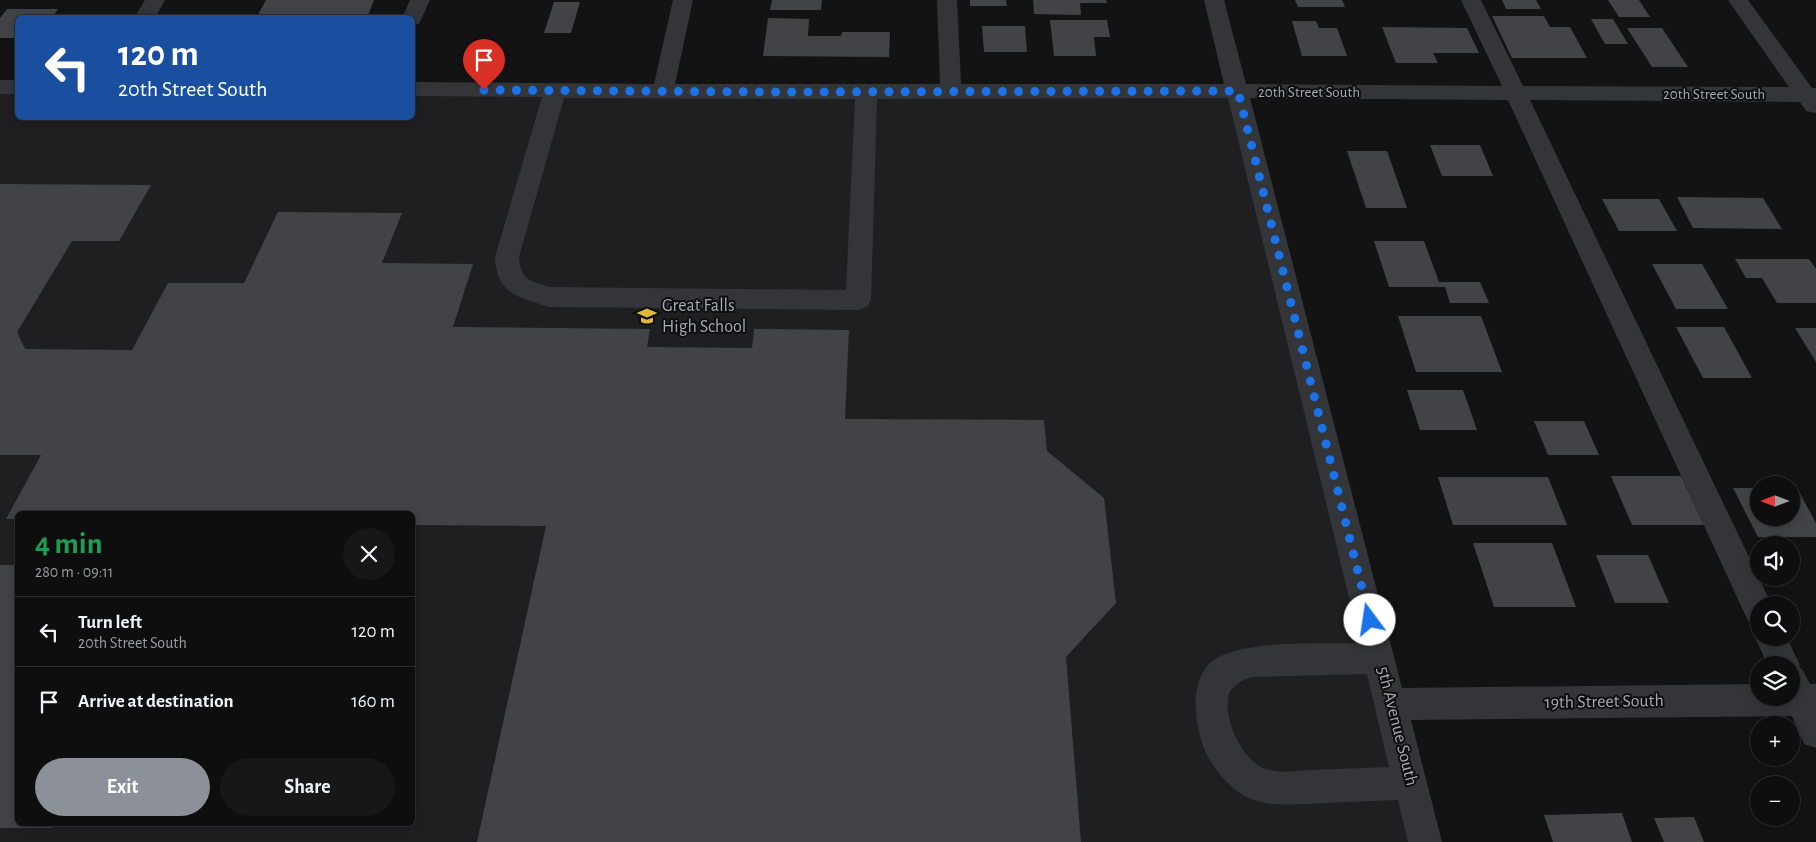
<!DOCTYPE html>
<html lang="en">
<head>
<meta charset="utf-8">
<style>
	body { margin:0; font-family:"Alegreya Sans",sans-serif; background:#171718; color:#f1f3f6; height:100vh; display:flex; flex-direction:column; font-size:19px; white-space:nowrap }
	* { box-sizing:border-box; margin:0 }
	p { font-size:16px; color:#9b9c9e }
	.icon { flex:none; width:28px; height:28px; fill:none; stroke:currentColor; stroke-width:2; stroke-linecap:round; stroke-linejoin:round }
	.map { position:relative; flex:1; overflow:hidden }
	.panel { position:absolute; left:15px; top:511px; width:400px; height:315px; display:flex; flex-direction:column; background:#0e0e0f; border-radius:8px; box-shadow:0 2px 12px #0003,0 0 0 1px #2e2e2f }
	.panel>* { flex:none }
	.banner { position:absolute; left:15px; top:15px; width:400px; height:105px; border-radius:8px; box-shadow:0 2px 12px #0003,0 0 0 1px #2e2e2f; background:#1a4fa0; color:#fff; overflow:hidden }
	.needle { width:32px; rotate:270deg }
	.controls { position:absolute; left:1750px; top:476px; display:grid; gap:10px }
	.controls a { display:grid; place-items:center; width:50px; height:50px; border-radius:50%; background:#0e0e0f; box-shadow:0 2px 12px #0003,0 0 0 1px #2e2e2f; font-size:25px }
	.pin { position:absolute; display:grid; place-items:center; width:42px; height:42px; color:#fff; margin:-51px -21px; border-radius:50% 50% 50% 0; rotate:-45deg; box-shadow:0 0 5px #0007 }
	.pin .icon { rotate:45deg }
	.me { position:absolute; width:55px; margin:-28px; rotate:346deg; stroke-linejoin:round; filter:drop-shadow(0 0 4px #0008) }
	.turn { display:flex; align-items:center; gap:18px; height:105px; padding:0 20px; font-size:22px }
	.turn .icon { width:65px; height:65px; stroke-width:2.5 }
	.turn b { display:block; font-size:35px; line-height:42px }
	.round { display:grid; place-items:center; flex:none; width:52px; height:52px; border-radius:26px; background:#171718 }
	.summary { display:flex; align-items:center; justify-content:space-between; height:85px; padding:0 20px }
	h1 { font-size:30px; font-weight:700; line-height:38px; color:#1e9e55 }
	.cta { display:flex; gap:10px; margin-top:auto; padding:10px 20px }
	.cta a { flex:1; height:58px; border-radius:30px; background:#8c9099; color:#fff; font-size:20px; font-weight:700; line-height:58px; text-align:center }
	.cta a+a { background:#171718; color:#f1f3f6 }
	ul { padding:0; list-style:none }
	li { display:flex; align-items:center; gap:15px; height:70px; padding:0 20px; border-top:1px solid #2e2e2f }
	li div { flex:1 }
	li b { display:block; font-size:19px }
	li em { font-style:normal }
	.map>svg:first-child { display:block }
	.built { fill:#1f1f21; fill-rule:evenodd }
	.building { fill:#424347 }
	.lines { fill:none; stroke-linecap:round; stroke-linejoin:round }
	.minor { fill:#343539; fill-rule:evenodd }
	.route { stroke:#1a73e8; stroke-width:9; stroke-dasharray:0 16.2 }
	.labels { text-anchor:middle; dominant-baseline:central; stroke-width:4; stroke-linejoin:round; paint-order:stroke }
	.far-street-label { font-size:15px; fill:#a6a9b4; stroke:#0e0e0f }
	.poi-label { font-size:18px; fill:#a6a9b4; stroke:#0e0e0f; text-anchor:start }
	.street-label { font-size:18px; fill:#a6a9b4; stroke:#0e0e0f }
</style>
</head>
<body>
<div class="map">
<svg width="1816" height="842" viewBox="0 0 1816 842">
	<rect width="100%" height="100%" fill="#131314"/>
	<!-- built -->
	<path class="built" d="M0 87H17L18 118H412L413 89 1238 91 1425 842H0ZM18 514H412V824H18Z"/>
	<!-- building -->
	<path class="building" d="M266 0H374L367 18H256Z
		M772 0H822L821 10H770Z
		M970 0H1006L1007 6H970Z
		M1033 0H1106L1107 3H1080L1081 15 1034 14Z
		M1295 0H1342L1345 7H1298Z
		M1502 0H1536L1541 9H1506Z
		M1608 0H1639L1650 17H1619Z
		M554 2H580L571 33H544Z
		M7 9H58L52 18H18V38H0V18Z
		M1492 16H1544L1550 27H1570L1587 58H1512Z
		M768 18 809 19 808 36H841L842 32H890L889 57 763 56Z
		M1591 19H1613L1628 44H1605Z
		M1050 20H1107L1110 37H1094L1096 56H1054Z
		M1292 21H1316L1319 28H1337L1347 56H1302Z
		M982 26H1025L1027 52H984Z
		M1382 27 1467 28 1479 53H1433L1438 63H1396Z
		M1627 28H1662L1688 67H1652Z
		M1430 145H1480L1493 176H1442Z
		M1347 151H1387L1407 208H1366Z
		M0 184 151 185 119 241H72L17 332 25 349 132 350 168 283H244L278 212 402 213 382 263 473 264 453 327 650 329 647 347 752 348 754 329 849 330 845 419 1044 420 1047 451 1104 498 1116 603 1066 657 1081 842H477L546 526 412 525V514H381L382 511 269 510 267 514H18V519H6L41 455H0Z
		M1677 197 1763 198 1782 229 1693 228Z
		M1602 199H1659L1677 231H1619Z
		M1374 241H1424L1439 282H1480L1489 303H1450L1445 287H1389Z
		M1735 259H1809L1816 269V303H1777L1762 278H1746Z
		M1652 264H1702L1728 309H1676Z
		M1398 316H1481L1502 372H1416Z
		M1676 327H1724L1752 378H1703Z
		M1795 328H1816V362Z
		M1407 390H1463L1477 430H1420Z
		M1534 421H1584L1599 455H1548Z
		M1611 476H1681L1704 525H1632Z
		M1438 477H1548L1567 525H1453Z
		M1733 488H1759V518H1791V488H1797L1816 523V537H1758Z
		M1473 543H1552L1576 607H1494Z
		M1596 555H1648L1669 603H1615Z
		M0 565H18V824H54L52 828H0Z
		M1622 813 1632 842H1553L1544 815Z
		M1694 817 1704 842H1664L1654 818Z"/>
	<g class="lines">
		<!-- minor -->
		<path class="minor" d="M145 0H165L155 18H134Z
			M410 0H430L419 24 412 25V18H402Z
			M673 0H693L675 84H940L937 0H957L961 84H1224L1204 0H1224L1246 84 1502 86 1461 0H1481L1523 86 1789 87 1728 0H1748L1812 88H1816V113L1806 111 1800 102 1530 100 1772 605H1759V626L1748 621 1508 100 1250 98 1402 688 1759 684V698H1791V665H1768L1755 638 1759 630V638H1787L1800 665 1799 667 1802 669 1810 684H1816V748L1804 744 1792 716 1411 720 1442 842H1408L1398 800C1372 801 1347 802 1322 803 1300 804 1275 807 1254 800 1234 794 1215 771 1206 753 1194 726 1187 676 1217 658 1249 640 1321 644 1360 643L1228 98 877 99 871 300 867 307 858 310 549 307C518 297 497 295 495 257L542 97 412 96V82L654 84ZM564 98 855 99 846 290 549 287C529 280 521 281 519 257ZM1367 674 1389 767C1363 768 1336 769 1309 770 1295 771 1276 774 1263 768 1244 760 1230 730 1228 711 1226 690 1233 684 1251 677Z
			M0 80H18V94H0Z"/>
	</g>
	<g class="lines">
		<!-- route -->
		<path class="route" d="M484 90 772 92 1238 91 1370 620"/>
	</g>
	<!-- icons -->
	<defs>
		<g id="school-bare" transform="scale(1.5)"><path d="M0-5L7-2L0 1L-7-2ZM-4 1L0 2.5L4 1V4Q0 6-4 4Z" fill="#e2b63d" stroke="#0e0e0f" stroke-width="2.5" paint-order="stroke"/></g>
	</defs>
	<g fill-rule="evenodd">
		<use href="#school-bare" x="647" y="316"/>
	</g>
	<g class="labels">
		<!-- far-street labels -->
		<g class="far-street-label">
			<text x="1309" y="92">20th Street South</text>
			<text x="1714" y="94">20th Street South</text>
		</g>
		<!-- poi labels -->
		<g class="poi-label">
			<text x="662" y="306">Great Falls<tspan x="662" dy="21">High School</tspan></text>
		</g>
		<!-- street labels -->
		<g class="street-label">
			<text transform="translate(1604 702) rotate(-1)">19th Street South</text>
			<text transform="translate(1397 726) rotate(76)">5th Avenue South</text>
		</g>
	</g>
</svg>
<div class="controls">
<a><svg class="needle" viewBox="-14 -14 28 28"><path d="M0-13l5 13h-10z" fill="#e53935"/><path d="M0 13l5-13h-10z" fill="#9b9c9e"/></svg></a>
<a><svg class="icon" aria-label="sound" viewBox="0 0 24 24"><path d="M4 9h4l5-4v14l-5-4H4zM17 9q2 3 0 6"/></svg></a>
<a><svg class="icon" aria-label="search" viewBox="0 0 24 24"><circle cx="10" cy="10" r="6"/><path d="M15 15l6 6"/></svg></a>
<a><svg class="icon" aria-label="layers" viewBox="0 0 24 24"><path d="M12 4l9 5-9 5-9-5zM3 14l9 5 9-5"/></svg></a>
<a>+</a>
<a>−</a>
</div>
<div class="pin" style="left:484px;top:90px;background:#d93025"><svg class="icon" aria-label="arrive" viewBox="0 0 24 24"><path d="M6 21V4h12l-3 4 3 4H6"/></svg></div>
<svg class="me" style="left:1370px;top:620px" viewBox="-20 -20 40 40"><circle r="19" fill="#fff"/><path d="M0-13L10 11 0 6-10 11z" fill="#1a73e8"/></svg>
<div class="banner">
<div class="turn"><svg class="icon" aria-label="left" viewBox="0 0 24 24"><path d="M17 20v-9H6M10 6l-5 5 5 5"/></svg><div><b>120 m</b>20th Street South</div></div>
</div>
<section class="panel">
<div class="summary"><div><h1>4 min</h1><p>280 m · 09:11</p></div><a class="round"><svg class="icon" aria-label="close" viewBox="0 0 24 24"><path d="M6 6l12 12M18 6L6 18"/></svg></a></div>
<ul>
<li><svg class="icon" aria-label="left" viewBox="0 0 24 24"><path d="M17 20v-9H6M10 6l-5 5 5 5"/></svg><div><b>Turn left</b><p>20th Street South</p></div><em>120 m</em></li>
<li><svg class="icon" aria-label="arrive" viewBox="0 0 24 24"><path d="M6 21V4h12l-3 4 3 4H6"/></svg><div><b>Arrive at destination</b></div><em>160 m</em></li>
</ul>
<div class="cta"><a>Exit</a><a>Share</a></div>
</section>
</div>
</body>
</html>
